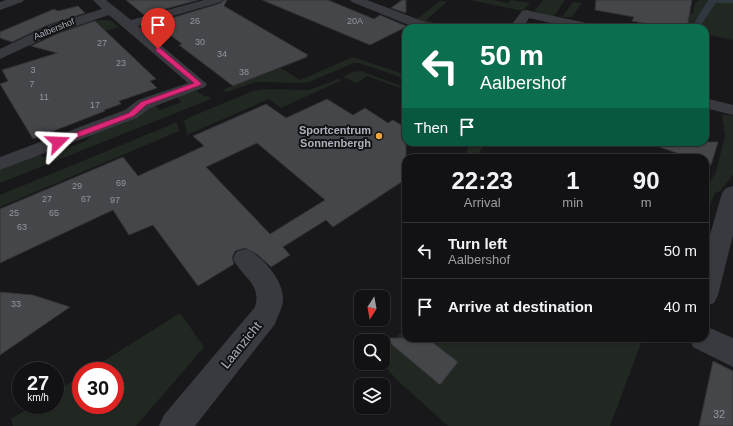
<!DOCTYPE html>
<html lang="en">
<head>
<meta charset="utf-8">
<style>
	body { margin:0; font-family:Arial,sans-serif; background:#1f2022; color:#f1f3f6; height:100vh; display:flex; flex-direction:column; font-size:15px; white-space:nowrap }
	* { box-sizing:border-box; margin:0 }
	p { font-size:13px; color:#9c9ea0 }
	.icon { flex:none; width:22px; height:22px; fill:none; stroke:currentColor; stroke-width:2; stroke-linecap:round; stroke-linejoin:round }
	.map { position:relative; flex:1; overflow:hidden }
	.sheet { position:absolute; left:402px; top:154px; width:307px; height:188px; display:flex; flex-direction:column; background:#121214; border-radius:12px; box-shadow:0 1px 3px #0004,0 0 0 1px #313234 }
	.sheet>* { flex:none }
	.hud { position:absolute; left:402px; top:24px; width:307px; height:122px; border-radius:12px; box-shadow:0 1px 3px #0004,0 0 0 1px #313234; background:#0b6e4f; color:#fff; overflow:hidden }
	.needle { width:26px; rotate:191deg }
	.buttons { position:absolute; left:354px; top:290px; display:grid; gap:8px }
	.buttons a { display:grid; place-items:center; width:36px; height:36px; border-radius:8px; background:#121214; box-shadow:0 1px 3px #0004,0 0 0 1px #313234; font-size:20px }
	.speed { position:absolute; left:12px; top:362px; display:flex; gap:8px; font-size:20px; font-weight:700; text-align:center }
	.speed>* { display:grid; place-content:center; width:52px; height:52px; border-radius:50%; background:#121214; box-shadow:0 1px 3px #0004,0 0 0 1px #313234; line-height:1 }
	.speed small { font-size:10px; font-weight:400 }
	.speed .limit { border:6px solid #d22; background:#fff; color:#111 }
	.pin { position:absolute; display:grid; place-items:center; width:34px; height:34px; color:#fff; margin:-41px -17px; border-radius:50% 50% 50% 0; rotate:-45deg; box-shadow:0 0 4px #0007 }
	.pin .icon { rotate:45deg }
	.me { position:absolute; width:44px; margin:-22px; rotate:69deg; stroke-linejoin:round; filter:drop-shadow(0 0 3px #0008) }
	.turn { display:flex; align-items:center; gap:14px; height:84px; padding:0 12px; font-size:18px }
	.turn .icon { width:52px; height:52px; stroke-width:2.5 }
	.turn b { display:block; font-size:28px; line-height:34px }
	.then { display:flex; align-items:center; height:38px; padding:0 12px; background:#0003; gap:8px; font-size:15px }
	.eta { display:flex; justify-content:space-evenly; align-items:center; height:68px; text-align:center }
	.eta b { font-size:24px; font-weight:800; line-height:28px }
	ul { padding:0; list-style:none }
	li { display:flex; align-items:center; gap:12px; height:56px; padding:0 12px; border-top:1px solid #313234 }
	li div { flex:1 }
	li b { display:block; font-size:15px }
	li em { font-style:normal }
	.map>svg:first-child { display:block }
	.green { fill:#202821 }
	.water { fill:#2e383e }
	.building { fill:#45464a; stroke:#323236; fill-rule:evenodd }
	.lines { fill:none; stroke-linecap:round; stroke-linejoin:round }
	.minor { fill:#393a3f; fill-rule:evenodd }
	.route { fill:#db2777; stroke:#8e194d }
	.poi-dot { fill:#eca43e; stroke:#131315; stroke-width:1.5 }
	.labels { text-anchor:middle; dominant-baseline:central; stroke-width:4; stroke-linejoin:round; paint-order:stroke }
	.number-label { font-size:9px; fill:#92969d }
	.far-street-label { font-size:9px; fill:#abb0b9; stroke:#131315 }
	.poi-label { font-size:11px; font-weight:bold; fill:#abb0b9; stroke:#131315; text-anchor:end }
	.near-number-label { font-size:11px; fill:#92969d }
	.near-street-label { font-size:13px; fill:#abb0b9; stroke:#131315 }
</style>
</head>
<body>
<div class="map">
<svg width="733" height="426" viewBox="0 0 733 426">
	<rect width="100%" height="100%" fill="#18181a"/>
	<!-- green -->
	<path class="green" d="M470 0H493L508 3 511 0 530 3 523 11Z
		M543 0H565L554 16 534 11Z
		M699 0H708L691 28H683L685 12 693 13 695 2H698Z
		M440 1 447 2 426 20 451 28H436L416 20Z
		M573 2 582 3 572 17H562Z
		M721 2 733 3V40L705 34V28H699L716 3Z
		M101 20H110L119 27 66 42 55 32 90 21Z
		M353 57 406 75V79L359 63H354L309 82 302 83 256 82 227 92 222 90 281 68 300 80Z
		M361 71 406 88V90L367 76 357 83 343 77 353 72Z
		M338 79 342 80 281 108 269 99 187 135 184 121 188 118 253 91 266 89 309 90Z
		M197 91 205 97 208 96 211 99 0 183V170L38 155 45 157 86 141 91 135 140 116 145 108 154 105 160 110 182 102 176 96 187 92Z
		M722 114 733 116V175L720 191 715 193 705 216V190L716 172 725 136Z
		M175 123H177L179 131 0 207V195Z
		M470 142H488L474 158H459L466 154Z
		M180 313 204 347 136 426H13L11 419 34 405H55V392L81 376V405H115V371H88Z
		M406 327V338H643L610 426H448L397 380 382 363 383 352Z"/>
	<!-- water -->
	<path class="water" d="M708 0H733V3H716L699 28H691Z"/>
	<!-- building -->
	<path class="building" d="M126 0H198L144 15Z
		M224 0H227L224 6 308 55 306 56 307 57 233 86 179 45 182 44 155 23 221 3Z
		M262 0H328L374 19 380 15 406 26V27L370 45Z
		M402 0H406V13L391 8Z
		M596 0H692L687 28H670L632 21 634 17 595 10Z
		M78 6 85 13 48 25 12 42 0 38V32L54 9 58 11Z
		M95 21 156 79 150 81 157 88 119 101 121 104 104 110 105 111 33 139 0 84 8 81 2 70 57 53 31 46 59 33Z
		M327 99 353 115 365 108 388 123 393 120 406 128V179L333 227 326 220 283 247 290 255 271 267 258 255 245 248 235 251 232 258 234 264 198 286 153 225 129 235 113 210 0 263V209L123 157 138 176 204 146 193 136 266 104 286 118ZM257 143 325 200 270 234 206 167Z
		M655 142H718L711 165 705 163V158H691L654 145Z
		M0 292 33 295 70 307 0 355Z
		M384 338H427L458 362 440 385Z
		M713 361 733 371V426H699Z"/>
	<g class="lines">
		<!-- minor -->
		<path class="minor" d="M6 0H24L22 2 0 10V2Z
			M93 0H106L131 20 204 0H223L221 2 138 26 207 84 205 87 150 108 137 118 0 170V157L125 110 138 100 188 83 109 15 58 32 0 59V49L48 26 102 9Z
			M350 0H367L433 25 435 28H416L352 2Z
			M526 10 591 24 596 25 598 28H573L529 18 523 28H509L522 11Z
			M705 98 733 105V115L705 108Z
			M733 186V235L718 295 714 303 705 306V252L722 193 726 188Z
			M245 249C261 254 282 279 283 297 284 306 278 315 275 324L195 426H159L164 415 255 307C262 284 242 277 233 259L236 252Z
			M705 326 733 338V367L693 347 689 338H705Z"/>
	</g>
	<!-- route -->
	<path class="route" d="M156 48H160L201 83V85L146 105 134 116 61 144H56V140L129 113 141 102 194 83 156 51Z"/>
	<!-- markers -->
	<circle class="poi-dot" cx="379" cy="136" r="4"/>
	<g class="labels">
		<!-- number labels -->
		<g class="number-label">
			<text x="195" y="21">26</text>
			<text x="355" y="21">20A</text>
			<text x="200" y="42">30</text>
			<text x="102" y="43">27</text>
			<text x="222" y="54">34</text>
			<text x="121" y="63">23</text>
			<text x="33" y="70">3</text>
			<text x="244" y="72">38</text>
			<text x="32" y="84">7</text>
			<text x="44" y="97">11</text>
			<text x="95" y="105">17</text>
			<text x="121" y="183">69</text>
			<text x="77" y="186">29</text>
			<text x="47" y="199">27</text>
			<text x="86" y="199">67</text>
			<text x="115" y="200">97</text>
			<text x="14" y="213">25</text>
			<text x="54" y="213">65</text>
			<text x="22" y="227">63</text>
			<text x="16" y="304">33</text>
		</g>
		<!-- far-street labels -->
		<g class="far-street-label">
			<text transform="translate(54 29) rotate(-22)">Aalbershof</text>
		</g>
		<!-- poi labels -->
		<g class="poi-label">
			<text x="371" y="130">Sportcentrum<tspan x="371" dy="13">Sonnenbergh</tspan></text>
		</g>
		<!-- near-number labels -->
		<g class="near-number-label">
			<text x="719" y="414">32</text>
		</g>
		<!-- near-street labels -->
		<g class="near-street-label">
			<text transform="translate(241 345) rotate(-51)">Laanzicht</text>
		</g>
	</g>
</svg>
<div class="buttons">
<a><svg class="needle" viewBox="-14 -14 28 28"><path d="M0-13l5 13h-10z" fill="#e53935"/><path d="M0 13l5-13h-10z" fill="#9c9ea0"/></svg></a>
<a><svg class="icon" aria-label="search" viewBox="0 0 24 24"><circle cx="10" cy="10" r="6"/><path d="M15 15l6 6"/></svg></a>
<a><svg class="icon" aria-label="layers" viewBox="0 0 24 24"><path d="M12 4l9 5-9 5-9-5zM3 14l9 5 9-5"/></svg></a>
</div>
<div class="speed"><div>27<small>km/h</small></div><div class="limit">30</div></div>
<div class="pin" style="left:158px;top:49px;background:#d93025"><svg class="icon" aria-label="arrive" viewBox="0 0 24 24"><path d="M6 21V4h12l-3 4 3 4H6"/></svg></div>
<svg class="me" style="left:58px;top:142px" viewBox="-20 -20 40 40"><path d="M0-17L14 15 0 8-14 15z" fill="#db2777" stroke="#fff" stroke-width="4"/></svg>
<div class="hud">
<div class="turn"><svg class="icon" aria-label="left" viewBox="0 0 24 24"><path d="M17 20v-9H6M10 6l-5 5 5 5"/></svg><div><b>50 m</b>Aalbershof</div></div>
<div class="then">Then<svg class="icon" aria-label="arrive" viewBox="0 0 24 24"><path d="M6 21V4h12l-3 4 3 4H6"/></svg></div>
</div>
<section class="sheet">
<div class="eta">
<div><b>22:23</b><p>Arrival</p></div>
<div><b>1</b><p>min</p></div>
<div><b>90</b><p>m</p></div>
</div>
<ul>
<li><svg class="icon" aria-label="left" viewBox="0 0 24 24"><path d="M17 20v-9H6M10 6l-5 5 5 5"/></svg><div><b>Turn left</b><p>Aalbershof</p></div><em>50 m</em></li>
<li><svg class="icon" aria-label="arrive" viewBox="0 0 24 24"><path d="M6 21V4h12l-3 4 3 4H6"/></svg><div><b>Arrive at destination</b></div><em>40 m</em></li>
</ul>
</section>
</div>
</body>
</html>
